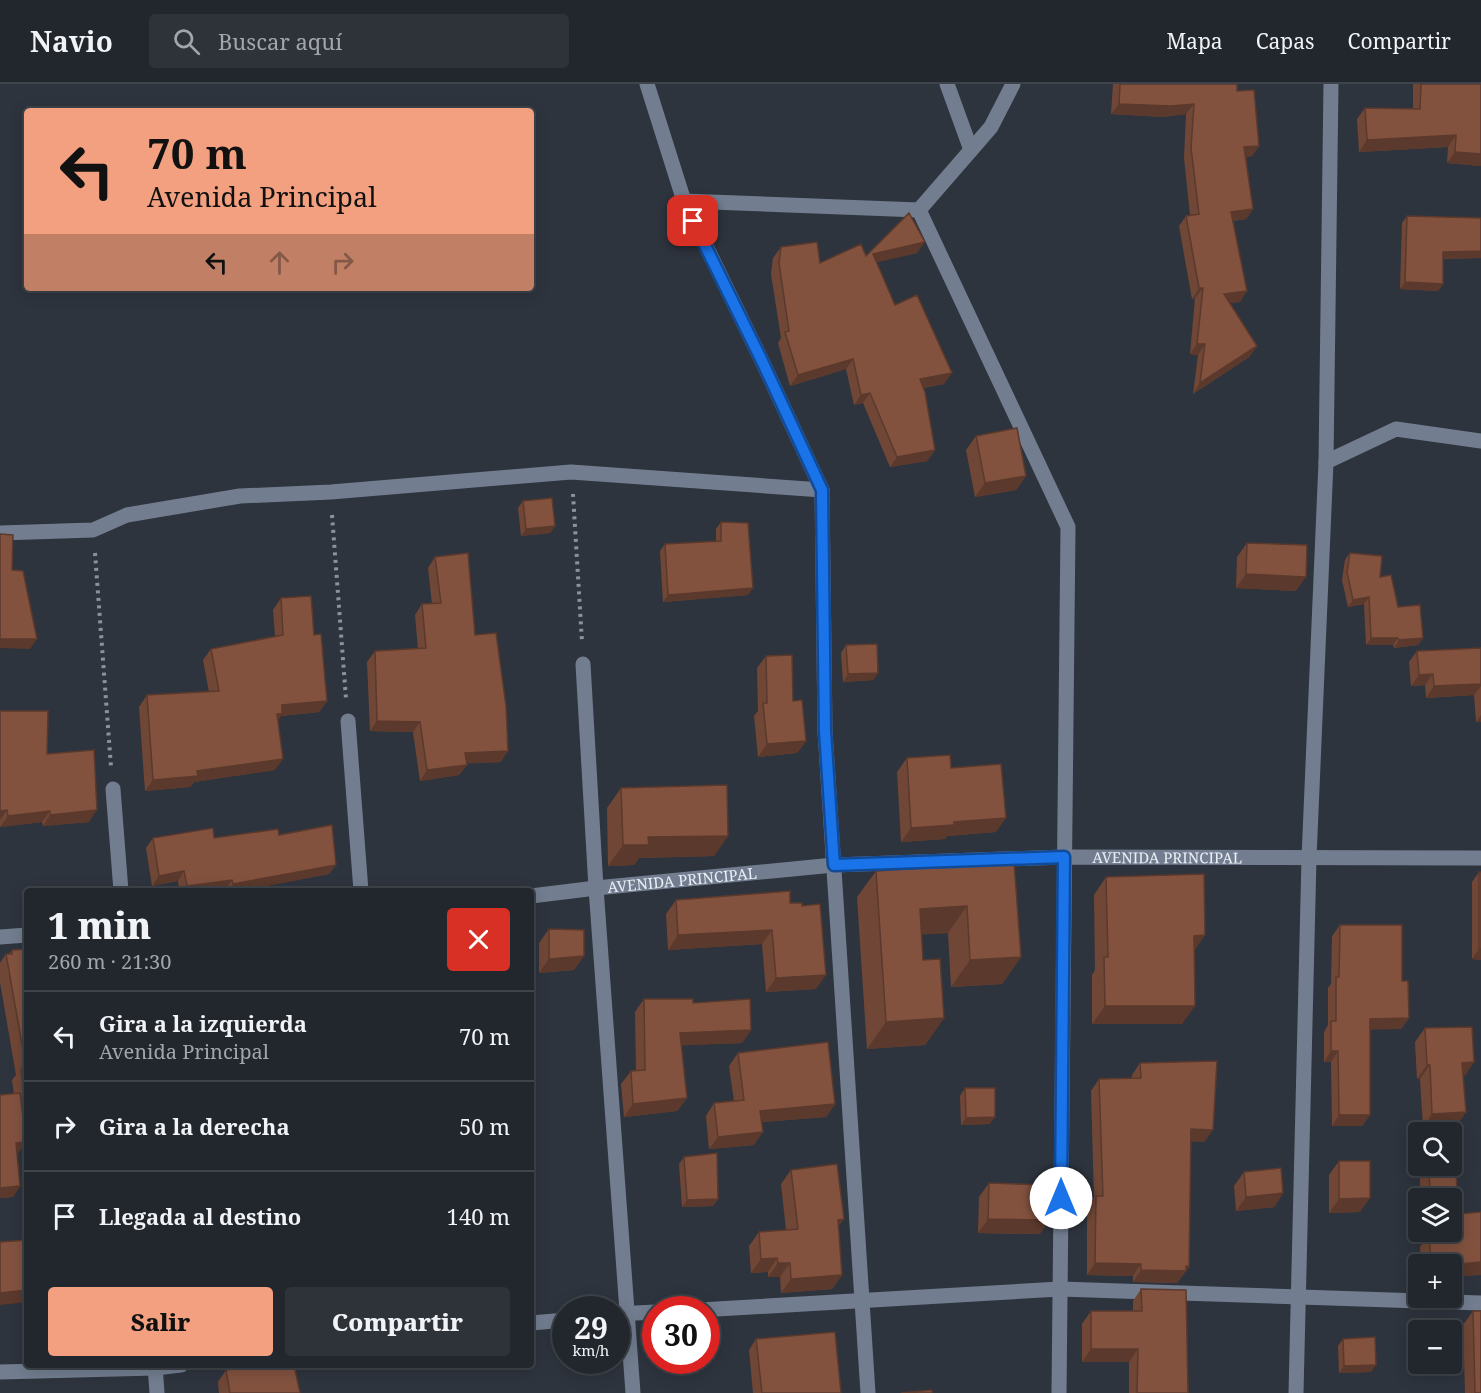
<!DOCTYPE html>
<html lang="es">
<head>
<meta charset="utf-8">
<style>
	body { margin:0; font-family:"Noto Serif",serif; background:#2e333a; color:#f1f3f6; height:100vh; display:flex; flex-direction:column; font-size:22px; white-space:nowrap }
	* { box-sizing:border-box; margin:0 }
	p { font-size:20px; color:#a2a5aa }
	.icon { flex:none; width:33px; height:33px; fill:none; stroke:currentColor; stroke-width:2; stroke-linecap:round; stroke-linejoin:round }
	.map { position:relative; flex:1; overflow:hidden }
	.sheet { position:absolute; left:24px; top:804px; width:510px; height:480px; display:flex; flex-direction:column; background:#22272e; border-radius:6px; box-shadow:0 3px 15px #0003,0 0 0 2px #3f444a }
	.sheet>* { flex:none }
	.hud { position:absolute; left:24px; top:24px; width:510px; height:183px; border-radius:6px; box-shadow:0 3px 15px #0003,0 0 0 2px #3f444a; background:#f2a07f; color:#111; overflow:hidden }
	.tools { position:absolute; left:1408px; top:1038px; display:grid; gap:12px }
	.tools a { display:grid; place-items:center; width:54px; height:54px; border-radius:6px; background:#22272e; box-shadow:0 3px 15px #0003,0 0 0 2px #3f444a; font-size:30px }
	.speed { position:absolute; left:552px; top:1212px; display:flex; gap:12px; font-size:30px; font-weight:700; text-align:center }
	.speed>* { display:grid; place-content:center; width:78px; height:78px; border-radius:50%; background:#22272e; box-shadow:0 3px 15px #0003,0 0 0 2px #3f444a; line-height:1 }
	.speed small { font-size:15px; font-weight:400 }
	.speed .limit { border:9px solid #d22; background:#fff; color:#111 }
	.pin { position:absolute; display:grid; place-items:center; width:51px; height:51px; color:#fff; margin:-26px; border-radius:12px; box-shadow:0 3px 9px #0006 }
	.me { position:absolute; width:66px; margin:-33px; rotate:0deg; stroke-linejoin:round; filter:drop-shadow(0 0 4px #0008) }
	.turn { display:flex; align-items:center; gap:21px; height:126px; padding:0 24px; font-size:27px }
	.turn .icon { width:78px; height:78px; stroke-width:2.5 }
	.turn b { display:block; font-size:42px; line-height:51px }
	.lanes { display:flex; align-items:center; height:57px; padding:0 24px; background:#0003; justify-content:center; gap:30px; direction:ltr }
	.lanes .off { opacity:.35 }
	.round { display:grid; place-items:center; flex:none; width:63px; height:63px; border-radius:6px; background:#2e333a }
	.headline { display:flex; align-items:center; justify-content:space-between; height:102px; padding:0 24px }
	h1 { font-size:36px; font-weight:800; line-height:45px }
	.cta { display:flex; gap:12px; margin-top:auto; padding:12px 24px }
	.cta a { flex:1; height:69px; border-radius:6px; background:#f2a07f; color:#111; font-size:24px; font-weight:800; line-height:69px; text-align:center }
	.cta a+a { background:#2e333a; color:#f1f3f6 }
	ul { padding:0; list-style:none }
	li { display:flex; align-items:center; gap:18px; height:90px; padding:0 24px; border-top:2px solid #3f444a }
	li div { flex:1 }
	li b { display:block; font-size:22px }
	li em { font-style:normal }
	header { display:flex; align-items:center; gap:36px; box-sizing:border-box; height:84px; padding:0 30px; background:#22272e; border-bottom:2px solid #3f444a }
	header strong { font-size:28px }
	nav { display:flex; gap:33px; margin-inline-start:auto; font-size:21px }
	.search { width:420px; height:54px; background:#2e333a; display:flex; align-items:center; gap:15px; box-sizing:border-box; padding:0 21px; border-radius:6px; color:#a2a5aa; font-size:22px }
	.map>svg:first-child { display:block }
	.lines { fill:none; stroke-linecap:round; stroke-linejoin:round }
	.path { stroke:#8d929a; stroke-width:4; stroke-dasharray:3 4.5; stroke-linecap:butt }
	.minor { stroke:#727e90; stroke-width:15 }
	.wall { fill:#704736 }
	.shaded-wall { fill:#5b392c }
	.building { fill:#82523f; stroke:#5b392c; stroke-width:1.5 }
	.route-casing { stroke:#114b97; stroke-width:15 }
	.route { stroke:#1a73e8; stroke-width:10 }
	.labels { text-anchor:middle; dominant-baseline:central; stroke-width:6; stroke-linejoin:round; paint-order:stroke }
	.street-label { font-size:15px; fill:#eaeef5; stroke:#191c20 }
</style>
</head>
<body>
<header>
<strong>Navio</strong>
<div class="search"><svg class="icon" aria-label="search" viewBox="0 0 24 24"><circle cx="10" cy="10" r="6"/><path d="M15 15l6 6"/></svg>Buscar aquí</div>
<nav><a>Mapa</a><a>Capas</a><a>Compartir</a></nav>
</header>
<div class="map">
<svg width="1481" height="1309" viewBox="0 0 1481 1309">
	<rect width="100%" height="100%" fill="#2e343e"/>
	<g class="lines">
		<!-- path -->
		<path class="path" d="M573 410 582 558
			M332 431 346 615
			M95 469 111 683"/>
		<!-- minor -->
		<g class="minor">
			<path d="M647 0 684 117 762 277 822 406 825 647 868 1309"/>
			<path d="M947 0 971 66"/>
			<path d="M1013 0 991 43 919 126 1068 443 1059 1309"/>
			<path d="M684 117 919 126"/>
			<path d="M1326 378 1396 345 1481 357"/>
			<path d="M0 449 93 446 127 431 240 412 331 408 571 388 822 406"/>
			<path d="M583 580 596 804 633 1309"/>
			<path d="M348 637 361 807"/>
			<path d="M113 705 121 807"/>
			<path id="s1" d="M531 812 596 804 834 781 1064 773 1481 774"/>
			<path d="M0 853 27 851"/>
			<path d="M700 1226 1060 1205 1481 1219"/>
			<path d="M616 1230 656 1228"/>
			<path d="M531 1239 566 1236"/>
			<path d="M155 1281 157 1309"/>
			<path d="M0 1288 155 1284 181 1281"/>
			<path d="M1296 1309 1309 774 1326 378 1331 0"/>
		</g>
	</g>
	<!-- wall -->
	<path class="wall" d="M1113 0H1237V7L1259 62 1252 72 1246 73 1253 125 1246 135 1233 137 1240 218 1229 219 1257 262 1249 273 1193 310 1198 271 1190 270 1195 214 1192 215 1179 142 1186 132 1190 131 1184 74 1186 30 1163 33 1111 30Z
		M1413 0H1481V82L1447 79 1448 63 1359 68 1357 35 1365 24H1413Z
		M1407 132 1481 134V174L1443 175V200L1438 207 1400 205 1402 139Z
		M781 163 820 179 866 172 917 169 876 178 895 221 944 300 923 304 935 366 927 377 890 383 863 319 854 321 846 285 790 302 778 259 781 254 771 190 773 174Z
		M976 352 1026 392 1016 406 975 413 966 366Z
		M523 417 555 442 550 449 521 452 518 424Z
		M721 438 748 511 663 518 660 467 665 460 716 457V445Z
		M1247 459 1296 507 1236 504 1237 473Z
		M1350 469 1380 493 1398 523 1423 554 1418 561 1394 564 1393 561H1366L1364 520 1348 523 1342 496 1345 476Z
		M435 473 475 551 501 678 466 679 467 681 459 691 420 697 413 648 370 647 367 578 375 567 418 565 415 531 422 520H432L428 484Z
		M281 514 314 551 327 617 319 628 281 632 278 636 275 686 194 698 190 703 145 707 139 623 147 611 209 608 203 576 211 565 275 552 273 526Z
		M846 561 878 589 873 596 843 598 841 569Z
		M1481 564V638H1476L1474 611 1426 614 1425 601 1411 602 1409 578 1417 567Z
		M766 572 793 617 806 657 797 669 758 673 754 632 758 627 757 584Z
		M0 627 47 670 89 738 43 742 42 738 0 743Z
		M907 674 951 684 996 748 947 752 945 755 901 758 897 688Z
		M621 704 728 752 714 772 639 774 634 781 608 782 607 724Z
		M279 751 336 781 329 790 240 807H226V805L215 807H179L178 797 152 802 146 764 153 754H214Z
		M1014 778 1021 873 1002 900 951 903 948 849 921 850 923 876 944 934 925 961 867 965 857 813 876 787Z
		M1479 788H1481V876L1472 875V798Z
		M1106 793 1194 867 1182 940H1092V891L1095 886 1094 811Z
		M676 816 790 819 802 822 816 905 766 908 762 860 668 866 666 830Z
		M1340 841 1402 897 1409 934 1401 945H1370V1031L1362 1042H1332L1331 978H1324V948L1328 941V904L1331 900 1332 852Z
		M549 845 584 872 574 886 539 889V859Z
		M27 865V1025L22 1026 26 1058 18 1069H17L20 1102 13 1113 0 1114V1011L14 1010 12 996 16 991 0 898V879L6 870H9L12 866Z
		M644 915 693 919 751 946 742 959 681 961 687 1014 677 1027 624 1033 621 1000 631 987H636L635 928Z
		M1425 944 1465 992H1463L1466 1028 1456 1042 1423 1044 1420 995H1417L1415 958Z
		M738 969 835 1020 826 1033 761 1038 754 1061 709 1065 706 1032 714 1019 734 1017 729 982Z
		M1140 979 1213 1046 1204 1058 1190 1057 1189 1183 1177 1199 1133 1198V1192L1087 1191V1124L1094 1114 1091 1007 1099 995H1132V991Z
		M965 1004 990 1040 961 1041 960 1012Z
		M684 1073 718 1115 713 1122 682 1123 679 1080Z
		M1339 1077 1360 1128 1329 1129V1091Z
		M1419 1082H1452L1457 1130 1481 1191 1452 1192V1180H1421L1420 1163 1422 1160V1148H1452V1114H1421Z
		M791 1086 838 1143 842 1191 832 1205 781 1209 780 1193H768V1188L751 1189 749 1162 759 1148 786 1146 781 1100Z
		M1244 1088 1283 1109 1274 1123 1236 1127 1234 1102Z
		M989 1099 1040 1150 978 1149 979 1113Z
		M1141 1205 1188 1309H1129V1278H1082V1240L1091 1227H1133V1217Z
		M1473 1227 1481 1309H1465L1463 1241Z
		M756 1255 841 1309H753L749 1266Z
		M1343 1255 1371 1288 1339 1289 1338 1262Z
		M272 1285 300 1309H219L218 1298 226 1286Z"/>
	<!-- shaded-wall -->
	<path class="shaded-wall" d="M1119 20H1194L1186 30 1163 33 1111 30Z
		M1456 51 1448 63 1359 68 1367 56Z
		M1259 62 1252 72 1237 74 1244 63Z
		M1455 68 1481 70V82L1447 79Z
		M1253 125 1246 135 1224 138 1231 128Z
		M925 158 917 169 865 181 873 170Z
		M1481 167V174L1438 175 1443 168Z
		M1405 198 1443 200 1438 207 1400 205Z
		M1199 204H1203L1195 214 1192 215Z
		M1247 207 1240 218 1216 221 1224 210Z
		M1197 260H1205L1198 271 1190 270Z
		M1257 262 1249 273 1193 310 1200 299Z
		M853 275 846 285 790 302 798 291Z
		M952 289 944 300 912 305 920 295Z
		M870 309 863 319 854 321 861 311Z
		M935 366 927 377 890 383 897 373Z
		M1026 392 1016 406 975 413 985 399Z
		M555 442 550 449 521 452 526 445Z
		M1246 490 1306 493 1296 507 1236 504Z
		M753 504 748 511 663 518 668 511Z
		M1369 513 1364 520 1348 523 1353 516Z
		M1371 554H1398L1393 561H1366Z
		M1423 554 1418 561 1394 564 1399 556Z
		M0 555H37L30 565 0 564Z
		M878 589 873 596 843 598 848 590Z
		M1433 590 1425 601 1411 602 1419 591Z
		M1481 600V602L1474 611 1426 614 1434 602Z
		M327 617 319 628 281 632 274 641 269 642 282 621Z
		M1481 631V638H1476Z
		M377 637 420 638 413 648 370 647Z
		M806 657 797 669 758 673 767 660Z
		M508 667 501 678 458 680 465 669Z
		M283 675 275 686 194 698 190 703 145 707 153 696 197 687Z
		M467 681 459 691 420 697 427 686Z
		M7 726 0 736V727Z
		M97 726 89 738 43 742 50 731Z
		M50 727 42 738 0 743 8 732Z
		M1006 734 996 748 947 752 945 755 901 758 911 744 954 738Z
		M728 752 714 772 639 774 634 781 608 782 623 761 648 753Z
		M336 781 329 790 240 807H228L233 800Z
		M184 787 178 797 152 802 159 792Z
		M232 796 226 805 215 807H184L187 802Z
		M967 822 948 849 901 852 920 825Z
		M772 846 762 860 668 866 678 851Z
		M1205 851 1193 869 1194 852Z
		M1479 865H1481V876L1472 875Z
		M584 872 574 886 539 889 549 875Z
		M1021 873 1002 900 951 903 970 876Z
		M826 891 816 905 766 908 776 894Z
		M1105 922H1195L1182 940H1092Z
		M944 934 925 961 867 965 886 938Z
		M1409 934 1401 945 1362 946 1370 935Z
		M751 946 742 959 670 962 680 949Z
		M1331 967H1338L1331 978H1324Z
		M1474 978 1465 992 1452 993 1462 979Z
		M1427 981H1430L1420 995H1417Z
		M24 1014H27V1025L16 1026Z
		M687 1014 677 1027 624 1033 633 1020Z
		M835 1020 826 1033 751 1039 760 1027Z
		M1466 1028 1456 1042 1423 1044 1432 1030Z
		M1339 1031H1370L1362 1042H1332Z
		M995 1033 990 1040 961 1041 966 1034Z
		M1191 1045 1213 1046 1204 1058 1182 1057Z
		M763 1048 754 1061 709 1065 718 1053Z
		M26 1058 18 1069 8 1070 16 1059Z
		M20 1102 13 1113 0 1114V1104Z
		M1283 1109 1274 1123 1236 1127 1246 1113Z
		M1370 1114 1360 1128 1329 1129 1339 1115Z
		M718 1115 713 1122 682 1123 687 1116Z
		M844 1135 834 1149 838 1136Z
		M988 1135 1050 1136 1040 1150 978 1149Z
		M777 1174 768 1188 751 1189 761 1175Z
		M1459 1177 1452 1188V1180H1430L1431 1179Z
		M1481 1178V1191L1452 1192V1190L1460 1180Z
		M778 1179H790L780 1193H768Z
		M1095 1179 1141 1180 1133 1192 1087 1191Z
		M1189 1183 1177 1199 1133 1198 1141 1186Z
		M842 1191 832 1205 781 1209 791 1195Z
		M27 1206V1218L0 1221V1209Z
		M1091 1265H1138L1129 1278H1082Z
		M1376 1281 1371 1288 1339 1289 1344 1282Z"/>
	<!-- building -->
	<path class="building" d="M1120 0H1237V7L1254 6 1259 62 1244 63 1253 125 1231 128 1247 207 1224 210 1257 262 1200 299 1205 260H1197L1203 204H1199L1186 132 1199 130 1191 64 1194 20 1171 22 1119 20Z
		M1421 0H1481V70L1455 68 1456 51 1367 56 1365 24 1420 25Z
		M909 129 925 158 873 170 895 221 917 211 952 289 920 295 925 308 935 366 897 373 870 309 861 311 853 275 798 291 785 248 789 247 779 179 781 163 817 158 820 179 861 160 866 172Z
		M1407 132 1481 134V167L1443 168V200L1405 198Z
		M1017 344 1026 392 985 399 976 352Z
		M552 414 555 442 526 445 523 417Z
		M721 438 748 439 753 504 668 511 665 460 721 457Z
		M0 450 13 451 12 486 23 487 37 555H0Z
		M1247 459 1307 461 1306 493 1246 490Z
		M468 469 475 551 496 549 506 622 508 667 465 669 467 681 427 686 420 638 377 637 375 567 426 564 422 520 441 519 435 473Z
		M1350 469 1382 472 1380 493 1391 491 1398 523 1420 521 1423 554 1399 556 1398 554H1371L1369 513 1353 516 1347 488Z
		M311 512 314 551 321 550 327 617 282 621V630H277L283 675 197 687 198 692 153 696 147 611 219 607 211 565 283 551 281 514Z
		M877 560 878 589 848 590 846 561Z
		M1481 564V600L1434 602 1433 590 1419 591 1417 567Z
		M792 571 793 617 802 616 806 657 767 660 763 619H767L766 572Z
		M0 627H48L47 670 94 666 97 726 50 731V727L8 732 7 726 0 727Z
		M950 671 951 684 1001 680 1006 734 954 738V741L911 744 907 674Z
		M727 701 728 752 648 753 649 761H623L621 704Z
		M332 741 336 781 233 800 232 796 187 802 184 787 159 792 153 754 213 744 214 754 278 745 279 751Z
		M1014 778 1021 873 970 876 967 822 920 825 923 876 940 875 944 934 886 938 876 787Z
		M1479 788H1481V865H1479Z
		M1204 790 1205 851 1194 852 1195 922H1105L1104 873H1108L1106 793Z
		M790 807V819H802V822L820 820 826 891 776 894 772 846 678 851 676 816Z
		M1340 841H1402V897H1408L1409 934 1370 935V1031H1339L1338 967H1331V937H1336V893H1339Z
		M549 845 584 846V872L549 875Z
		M27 865V1014H24L21 984 26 983 6 870H12V866Z
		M644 915H693V919L750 915 751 946 680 949 687 1014 633 1020 631 987 645 986Z
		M1472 943 1474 978 1462 979 1466 1028 1432 1030 1430 981H1427L1425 944Z
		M828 958 835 1020 760 1027 763 1048 718 1053 714 1019 744 1016 738 969Z
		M1217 977 1213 1046 1191 1045 1189 1183 1186 1182V1187L1141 1186V1180L1095 1179 1096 1112H1103L1099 995 1141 994 1140 979Z
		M965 1004H995V1033L966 1034Z
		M20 1009 26 1058 16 1059 20 1102 0 1104V1011Z
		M1452 1059H1456L1457 1130 1481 1128V1178L1460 1180 1459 1177 1431 1179 1429 1150H1432V1148H1452V1114H1430L1429 1082H1452Z
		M717 1069 718 1115 687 1116 684 1073Z
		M1339 1077H1370V1114L1339 1115Z
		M837 1080 844 1135 838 1136 842 1191 791 1195 790 1179H778L777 1174 761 1175 759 1148 798 1145 791 1086Z
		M1281 1084 1283 1109 1246 1113 1244 1088Z
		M989 1099 1050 1101V1136L988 1135Z
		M27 1156V1206L0 1209V1158Z
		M1141 1205 1186 1206 1188 1309H1137L1138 1265H1091V1227H1142Z
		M1473 1227H1481V1309H1475Z
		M835 1248 841 1309H762L756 1255Z
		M1375 1253 1376 1281 1344 1282 1343 1255Z
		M262 1281H271L272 1285 294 1281 300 1309H230L226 1286Z
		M932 1306V1309H901Z"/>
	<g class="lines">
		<!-- route casing -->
		<g class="route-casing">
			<path id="route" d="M693 137 762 277 822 406 825 647 834 781 1064 773 1061 1114"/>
		</g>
		<!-- route -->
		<use href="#route" class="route"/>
	</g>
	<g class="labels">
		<!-- street labels -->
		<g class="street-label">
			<text stroke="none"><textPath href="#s1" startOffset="638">AVENIDA PRINCIPAL</textPath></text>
			<text stroke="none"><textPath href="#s1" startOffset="152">AVENIDA PRINCIPAL</textPath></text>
		</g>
	</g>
</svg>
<div class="tools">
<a><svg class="icon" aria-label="search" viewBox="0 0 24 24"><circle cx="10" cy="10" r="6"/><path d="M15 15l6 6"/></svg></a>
<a><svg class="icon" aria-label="layers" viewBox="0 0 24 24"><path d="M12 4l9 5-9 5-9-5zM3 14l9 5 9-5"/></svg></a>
<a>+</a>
<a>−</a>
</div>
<div class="speed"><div>29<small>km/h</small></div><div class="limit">30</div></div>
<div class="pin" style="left:693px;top:137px;background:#d93025"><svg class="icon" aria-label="arrive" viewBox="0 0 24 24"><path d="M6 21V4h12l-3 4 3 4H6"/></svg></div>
<svg class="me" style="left:1061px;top:1114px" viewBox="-20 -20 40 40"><circle r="19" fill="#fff"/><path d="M0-13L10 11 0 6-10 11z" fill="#1a73e8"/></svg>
<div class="hud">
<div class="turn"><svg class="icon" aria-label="left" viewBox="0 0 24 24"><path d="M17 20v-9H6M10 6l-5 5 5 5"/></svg><div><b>70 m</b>Avenida Principal</div></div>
<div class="lanes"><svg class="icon" aria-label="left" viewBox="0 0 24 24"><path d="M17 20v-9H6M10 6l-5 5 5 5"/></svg><svg class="icon off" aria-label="ahead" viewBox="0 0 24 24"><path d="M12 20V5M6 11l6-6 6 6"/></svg><svg class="icon off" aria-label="right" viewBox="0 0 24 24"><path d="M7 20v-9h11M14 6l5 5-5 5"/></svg></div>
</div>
<section class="sheet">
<div class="headline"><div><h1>1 min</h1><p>260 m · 21:30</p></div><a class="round" style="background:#d93025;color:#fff"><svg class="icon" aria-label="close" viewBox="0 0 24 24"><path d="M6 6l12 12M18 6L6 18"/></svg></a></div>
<ul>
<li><svg class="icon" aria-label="left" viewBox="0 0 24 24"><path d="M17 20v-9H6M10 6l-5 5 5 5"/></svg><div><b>Gira a la izquierda</b><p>Avenida Principal</p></div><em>70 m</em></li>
<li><svg class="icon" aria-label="right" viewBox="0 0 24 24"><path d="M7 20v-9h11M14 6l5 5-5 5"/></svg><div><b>Gira a la derecha</b></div><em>50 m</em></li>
<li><svg class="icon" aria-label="arrive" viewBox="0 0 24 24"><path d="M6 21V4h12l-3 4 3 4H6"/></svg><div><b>Llegada al destino</b></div><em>140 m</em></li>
</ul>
<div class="cta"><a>Salir</a><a>Compartir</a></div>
</section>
</div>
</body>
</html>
